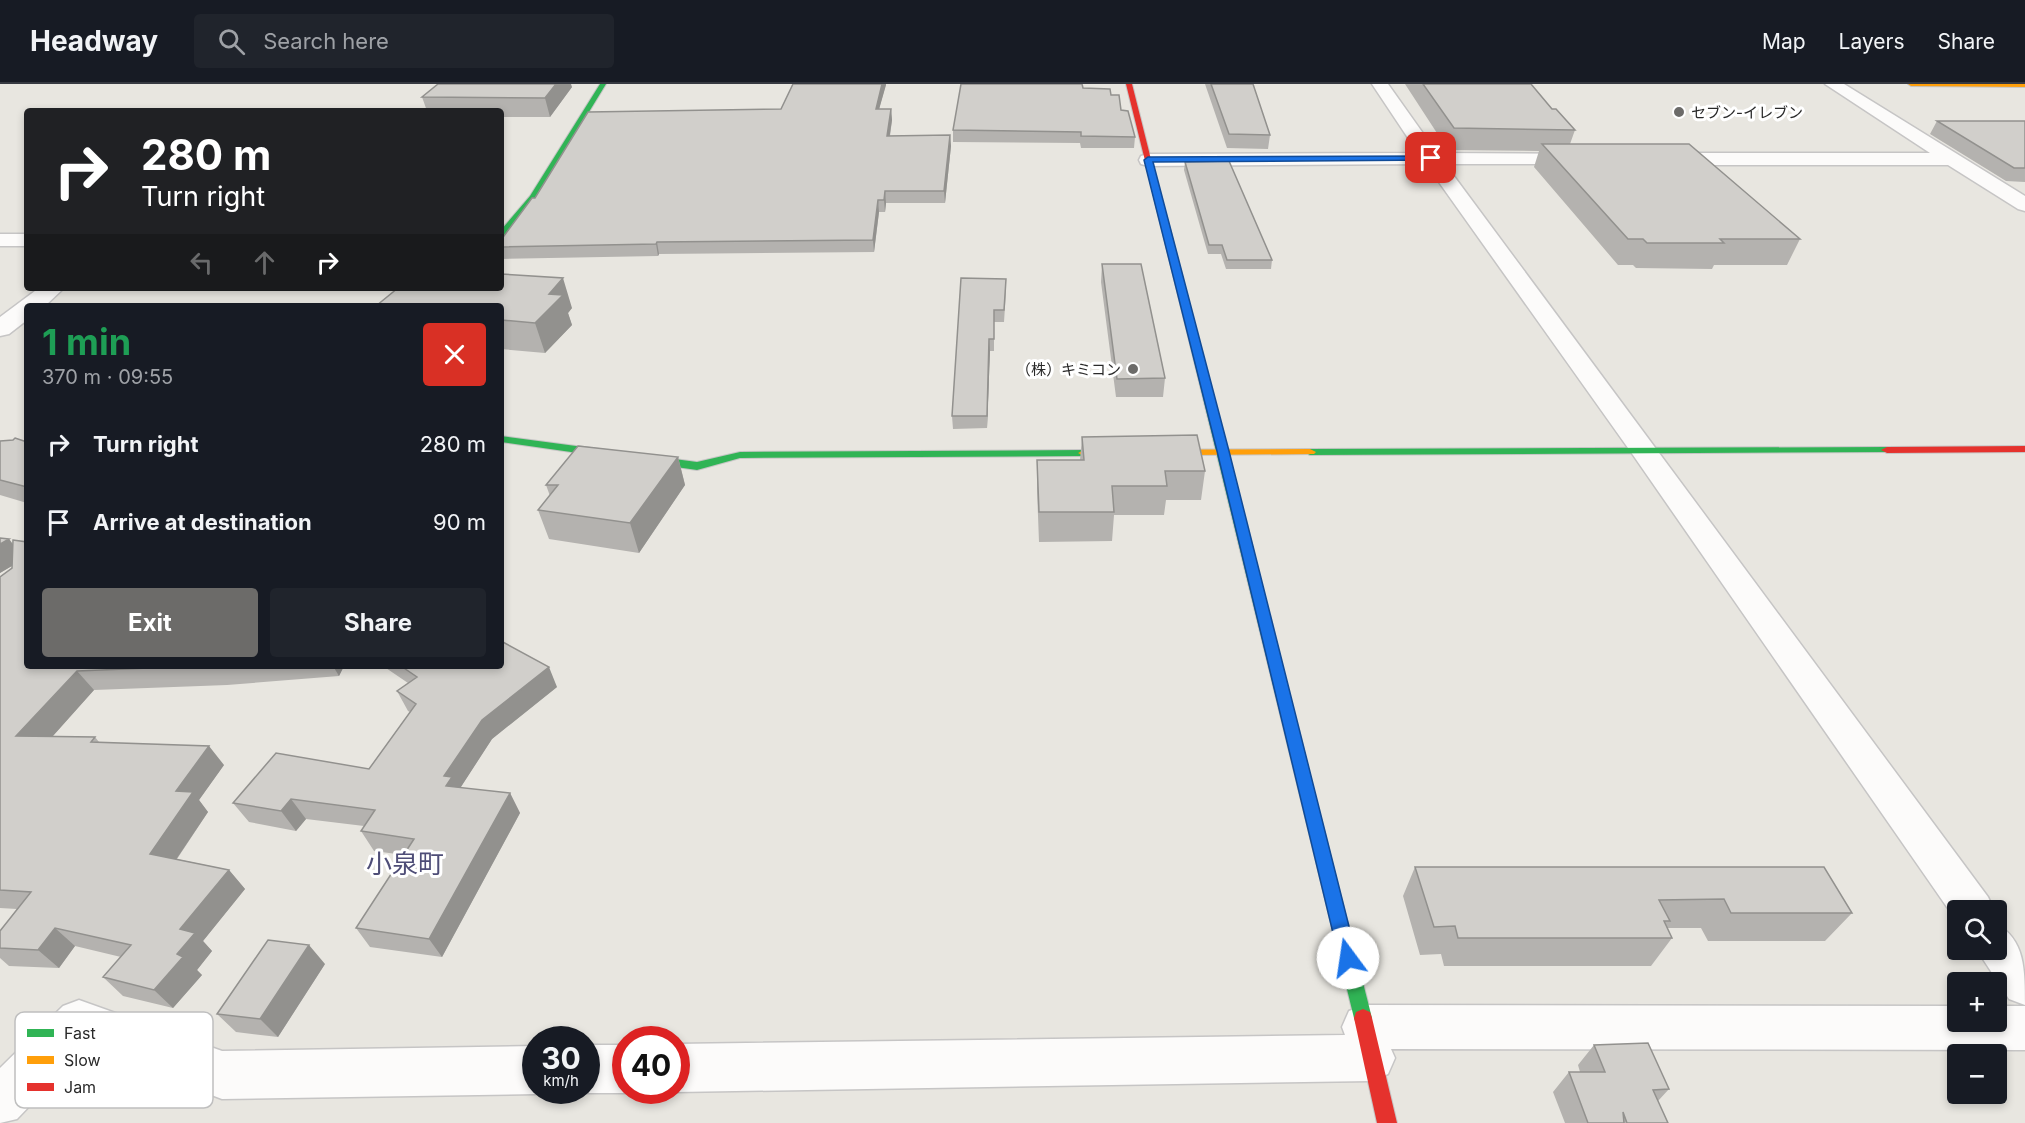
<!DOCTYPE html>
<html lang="en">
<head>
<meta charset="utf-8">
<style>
	body { margin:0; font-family:Inter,"Noto Sans JP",sans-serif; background:#20242c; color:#f1f3f6; height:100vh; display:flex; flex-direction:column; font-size:22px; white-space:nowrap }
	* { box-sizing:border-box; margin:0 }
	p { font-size:20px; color:#9ea1a6 }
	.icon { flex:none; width:33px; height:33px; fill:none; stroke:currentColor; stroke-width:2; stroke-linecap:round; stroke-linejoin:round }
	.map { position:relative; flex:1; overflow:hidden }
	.panel { position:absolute; left:24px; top:219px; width:480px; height:366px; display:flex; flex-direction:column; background:#171b24; border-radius:6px; box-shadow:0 3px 9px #0003 }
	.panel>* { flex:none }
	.banner { position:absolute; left:24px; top:24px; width:480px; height:183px; border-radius:6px; box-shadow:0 3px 9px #0003; background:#202124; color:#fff; overflow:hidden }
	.buttons { position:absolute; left:1947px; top:816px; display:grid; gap:12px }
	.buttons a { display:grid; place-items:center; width:60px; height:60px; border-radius:6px; background:#171b24; box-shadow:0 3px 9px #0003; font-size:30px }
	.speed { position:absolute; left:522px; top:942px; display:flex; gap:12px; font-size:30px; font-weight:700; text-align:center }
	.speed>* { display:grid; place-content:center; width:78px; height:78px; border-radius:50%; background:#171b24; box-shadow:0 3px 9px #0003; line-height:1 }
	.speed small { font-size:15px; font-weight:400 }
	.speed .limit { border:9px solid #d22; background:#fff; color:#111 }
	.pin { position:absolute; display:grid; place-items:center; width:51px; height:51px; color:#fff; margin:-26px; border-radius:12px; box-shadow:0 3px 9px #0006 }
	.me { position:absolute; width:66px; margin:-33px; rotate:346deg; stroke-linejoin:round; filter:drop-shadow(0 0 4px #0008) }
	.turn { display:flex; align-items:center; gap:21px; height:126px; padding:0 18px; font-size:27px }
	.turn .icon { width:78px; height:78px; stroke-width:2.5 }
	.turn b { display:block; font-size:42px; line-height:51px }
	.lanes { display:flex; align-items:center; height:57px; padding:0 18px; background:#0003; justify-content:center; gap:30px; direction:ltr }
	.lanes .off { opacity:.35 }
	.round { display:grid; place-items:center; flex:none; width:63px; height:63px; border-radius:6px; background:#20242c }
	.head { display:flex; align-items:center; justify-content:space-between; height:102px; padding:0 18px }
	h1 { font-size:36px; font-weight:700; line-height:45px; color:#1e9e55 }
	.button { display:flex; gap:12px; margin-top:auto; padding:12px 18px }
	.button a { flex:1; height:69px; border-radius:6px; background:#6c6b69; color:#fff; font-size:24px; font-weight:700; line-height:69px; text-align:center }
	.button a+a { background:#20242c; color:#f1f3f6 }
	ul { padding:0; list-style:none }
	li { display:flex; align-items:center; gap:18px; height:78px; padding:0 18px }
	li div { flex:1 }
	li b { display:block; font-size:22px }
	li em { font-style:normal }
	header { display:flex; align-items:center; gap:36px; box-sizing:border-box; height:84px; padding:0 30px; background:#171b24; border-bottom:2px solid #363941 }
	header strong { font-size:28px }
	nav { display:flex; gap:33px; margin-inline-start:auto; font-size:21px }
	.search { width:420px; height:54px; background:#20242c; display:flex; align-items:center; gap:15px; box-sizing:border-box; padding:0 21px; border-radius:6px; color:#9ea1a6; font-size:22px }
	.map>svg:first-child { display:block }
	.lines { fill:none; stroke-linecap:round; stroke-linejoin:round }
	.street-casing { stroke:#c6c5c5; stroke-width:3 }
	.fast-casing { stroke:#c6c5c5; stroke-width:2 }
	.slow-casing { stroke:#c6c5c5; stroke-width:2 }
	.jam-casing { stroke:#c6c5c5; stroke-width:2 }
	.street { fill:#fcfbfa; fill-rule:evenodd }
	.fast { fill:#30b455; fill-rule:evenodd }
	.slow { fill:#ff9f0a; fill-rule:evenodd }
	.jam { fill:#e5322d; fill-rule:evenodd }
	.wall { fill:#b4b2af }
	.shaded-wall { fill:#92918e }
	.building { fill:#d1cfcb; stroke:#92918e; stroke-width:1.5 }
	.route { fill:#1a73e8; stroke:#114b97; stroke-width:1.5 }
	.poi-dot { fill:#6c6b69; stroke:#fff; stroke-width:2 }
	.labels { text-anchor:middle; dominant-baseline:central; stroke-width:6; stroke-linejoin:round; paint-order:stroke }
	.far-poi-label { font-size:15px; fill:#292929; stroke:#fff; text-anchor:start }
	.near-quarter-label { font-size:26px; fill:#4e4d77; stroke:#fff }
	.key { fill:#fff; stroke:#bfbfbf; stroke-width:1.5 }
	.key-label { font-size:16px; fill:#292929 }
</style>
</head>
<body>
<header>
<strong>Headway</strong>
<div class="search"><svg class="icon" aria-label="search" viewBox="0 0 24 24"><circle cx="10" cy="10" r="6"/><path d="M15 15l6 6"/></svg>Search here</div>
<nav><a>Map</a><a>Layers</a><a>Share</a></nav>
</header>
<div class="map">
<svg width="2025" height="1039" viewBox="0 0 2025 1039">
	<rect width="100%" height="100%" fill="#e8e6e0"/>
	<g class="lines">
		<!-- street casing -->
		<g class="street-casing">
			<path id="street" d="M1372 0H1388L1437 69 1590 70 1592 74 1590 78 1583 80H1445L1988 813 1994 826H1958V839L1633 371 1426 80 1148 82 1141 80 1139 76 1141 72 1148 70 1418 69Z
				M1825 0H1844L2025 112V127L2018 125 1948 81H1661L1654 79 1652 75 1654 71 1661 69H1930Z
				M0 150H27V162H0Z
				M39 204H64L45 222H27V236L9 250 0 252V233Z
				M1996 840C2025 855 2025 886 2025 921L2009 915 1977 866H1996Z
				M79 916 222 967 536 962V1006H544L536 1010 222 1015 86 963 17 1035 0 1039V984L63 922Z
				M1365 921 1958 922V938H1996V922H2025V966L1391 965 1395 974 1388 990 1371 997 676 1008 673 1006H676V960L1345 951 1342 943 1349 927Z
				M586 961H626V1006H631L626 1009H586L581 1006H586Z"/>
		</g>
		<!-- fast casing -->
		<g class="fast-casing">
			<path id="fast" d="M600 0H606L537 113 504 153 501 154V146L530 112Z
				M1164 134 1168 137 1372 934 1370 940 1363 943 1356 940 1354 934 1160 137Z
				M501 352 697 378 740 368 1084 366 1090 369 1084 372 740 374 697 386 501 358Z
				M1887 363 1893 366 1891 368 1310 371 1304 368 1310 365Z"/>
		</g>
		<!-- slow casing -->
		<g class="slow-casing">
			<path id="slow" d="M1908 0H2025V3L1911 2Z
				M1310 365 1316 368 1314 370 1084 372 1078 369 1084 366Z"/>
		</g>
		<!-- jam casing -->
		<g class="jam-casing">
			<path id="jam" d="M1126 0H1132L1167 139 1160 137Z
				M2025 362V368L1887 369 1881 366 1887 363Z
				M1363 925 1370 928 1372 934 1397 1039H1377L1354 934 1356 928Z"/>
		</g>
		<!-- street -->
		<use href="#street" class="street"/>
		<!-- fast -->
		<use href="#fast" class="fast"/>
		<!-- slow -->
		<use href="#slow" class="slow"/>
		<!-- jam -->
		<use href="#jam" class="jam"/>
	</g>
	<!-- wall -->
	<path class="wall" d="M793 0H886L879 25H891L892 36 890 52 950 51 951 62 945 119H886L885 128H879L874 168 659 170 658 172 501 175V156L535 114 781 25Z
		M1205 0H1253L1270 51 1268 65 1227 64Z
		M1405 0H1531L1552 25 1575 46 1570 60 1800 155 1787 181H1714L1712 185 1636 184 1633 181H1618L1534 83 1539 67 1448 66Z
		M572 3 550 33H501V27H427L422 13Z
		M1083 4 1111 11 1121 26 1135 53 1134 64H1081L1080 59 953 58V46Z
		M1937 37H2025V98L2006 97 1930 50Z
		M1185 78 1272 176 1271 185H1226L1221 170H1208L1184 86Z
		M1102 180 1165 294 1163 313H1116L1101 198Z
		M961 194 1006 207 1004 238H994V267H990L987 344 953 345 952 332Z
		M501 222 572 224 568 229 572 241 545 269 501 265Z
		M1082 353 1205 387 1201 416H1166L1164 431H1114L1112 457 1039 458 1037 405V376H1080Z
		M0 357 27 358V419L0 411Z
		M678 373 685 401 639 469 549 455 538 426 550 412 546 401Z
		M0 454 9 455 13 461 27 582H344L339 592 227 601 94 606 52 653H95L99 658 224 681 199 716 208 728 177 775 229 786 245 805 203 857 212 867 197 886 202 891 173 924 123 912 103 893 121 873 75 862 59 884 9 882 0 874V847L17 825 0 824V493L12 484 13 481 0 489Z
		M383 582H501L557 603 492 655 460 704 510 709 520 729 442 873 370 863 356 844 404 771 374 767 361 747 364 742 306 735 296 747 249 738 233 719 369 685 410 628 408 627 397 607 408 599Z
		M1415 783 1852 829 1825 857H1708L1701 844H1667L1672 854 1651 882H1444L1441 870 1420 871 1403 812Z
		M325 880 278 953 236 948 217 930Z
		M1594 961 1669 1005 1658 1017 1668 1039H1565L1553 1008 1569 988H1580L1578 981Z"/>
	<!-- shaded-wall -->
	<path class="shaded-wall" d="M556 0H571L572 3 550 33 545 14Z
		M882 0H886V1L876 36V25Z
		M891 25 892 36 888 63 887 52Z
		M950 51 951 62 945 119 944 107Z
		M885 107 886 119 885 128 884 116Z
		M878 116 879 128 874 168 873 156Z
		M657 158 659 170 658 172 656 160Z
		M563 194 572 224 568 229 572 241 545 269 535 239 549 210Z
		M989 255 990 267 987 344V332Z
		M678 373 685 401 639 469 630 439Z
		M9 455 24 475 0 489V460Z
		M333 582H344L339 592Z
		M549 583 557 603 492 655 459 706 446 702 444 692 482 636Z
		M77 587 94 606 35 672 16 652Z
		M209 662 224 681 199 716 208 728 167 789 150 770 176 707Z
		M510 709 520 729 442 873 429 855Z
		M291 715 306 735 296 747 281 727Z
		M229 786 245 805 203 857 212 867 197 886 202 891 173 924 154 906 177 870 180 845Z
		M55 844 75 862 59 884 38 866Z
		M309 861 325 880 278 953 260 935Z"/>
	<!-- building -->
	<path class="building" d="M438 0H556L545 14 422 13Z
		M793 0H882L876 25H891L887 52 950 51 944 107H885L884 116H878L873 156 657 158 656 160 501 163V156L532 114H535L588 28 781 25Z
		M961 0H1082L1083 4 1110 5 1111 11H1119L1121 26 1128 27 1135 53 1081 52V48L953 46Z
		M1211 0H1253L1270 51 1229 50Z
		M1423 0H1531L1552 25H1556L1575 46 1454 44Z
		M1937 37H2025V84H2014Z
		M1542 60H1689L1800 155H1720L1724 159H1647L1643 155H1628Z
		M1229 77 1272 176H1227L1222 161H1209L1185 78Z
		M1102 180H1141L1165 294 1117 295Z
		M501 190 563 194 549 210 563 211 535 239 501 236V222H376L398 204H501Z
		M961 194 1006 195 1004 226H994V255H989L987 332H952Z
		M1197 351 1205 387H1165L1167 402H1112L1114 428H1039L1037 376H1084L1082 353Z
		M15 354 27 358V403L0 396V357L13 356Z
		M578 362 678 373 630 439 538 426 558 401H546Z
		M0 454 9 455 0 460Z
		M13 456 27 458V582H197L77 587 16 652 95 653 91 658 209 662 176 707 193 708 150 770 229 786 180 845 195 849 177 870 183 873 154 906 103 893 131 861 55 844 38 866 0 864V847L31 808 0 806V493L12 484Z
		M501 557 549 583 482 636 444 692 452 693 446 702 510 709 429 855 356 844 414 755 361 747 375 726 291 715 281 727 233 719 276 669 369 685 416 620 397 607 417 593 401 582H501Z
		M1415 783H1824L1852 829H1731L1724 815 1659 816 1670 837H1664L1672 854H1458L1455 842 1434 843Z
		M268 856 309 861 260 935 217 930Z
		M1648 959 1669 1005 1653 1006 1668 1039H1627L1623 1028 1624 1039H1588L1569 988H1605L1594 961Z"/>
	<!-- route -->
	<path class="route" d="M1431 72 1435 74 1434 76 1153 78 1229 367 1357 874 1355 880 1348 882 1342 880 1339 874 1217 367 1144 76 1148 73Z"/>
	<!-- markers -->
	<g class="poi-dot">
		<circle cx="1679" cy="28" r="6"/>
		<circle cx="1133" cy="285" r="6"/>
	</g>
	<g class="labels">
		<!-- far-poi labels -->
		<g class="far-poi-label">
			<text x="1691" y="28">セブン-イレブン</text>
			<text x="1121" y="285" text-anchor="end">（株）キミコン</text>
		</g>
		<!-- near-quarter labels -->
		<g class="near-quarter-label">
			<text x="405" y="779">小泉町</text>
		</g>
	</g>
	<!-- legend -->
	<rect x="15" y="928" width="198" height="96" rx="9" class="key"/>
	<rect x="27" y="945" width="27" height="8" fill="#30b455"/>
	<rect x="27" y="972" width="27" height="8" fill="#ff9f0a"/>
	<rect x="27" y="999" width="27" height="8" fill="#e5322d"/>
	<g class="key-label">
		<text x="64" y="955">Fast</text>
		<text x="64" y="982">Slow</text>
		<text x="64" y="1009">Jam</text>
	</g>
</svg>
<div class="buttons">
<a><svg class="icon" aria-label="search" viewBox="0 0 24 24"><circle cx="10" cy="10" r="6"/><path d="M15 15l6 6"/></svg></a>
<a>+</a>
<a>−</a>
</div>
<div class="speed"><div>30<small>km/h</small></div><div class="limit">40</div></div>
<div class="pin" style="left:1431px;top:74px;background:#d93025"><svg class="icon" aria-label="arrive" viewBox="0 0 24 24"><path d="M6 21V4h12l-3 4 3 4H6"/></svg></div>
<svg class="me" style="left:1348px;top:874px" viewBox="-20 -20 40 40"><circle r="19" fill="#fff"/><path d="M0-13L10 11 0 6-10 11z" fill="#1a73e8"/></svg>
<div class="banner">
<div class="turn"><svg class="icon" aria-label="right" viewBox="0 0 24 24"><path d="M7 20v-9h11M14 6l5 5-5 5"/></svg><div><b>280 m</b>Turn right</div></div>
<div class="lanes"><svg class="icon off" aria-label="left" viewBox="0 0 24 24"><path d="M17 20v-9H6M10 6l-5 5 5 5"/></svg><svg class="icon off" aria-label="ahead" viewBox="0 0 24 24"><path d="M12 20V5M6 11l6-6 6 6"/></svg><svg class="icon" aria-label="right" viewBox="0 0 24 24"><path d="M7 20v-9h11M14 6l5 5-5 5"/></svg></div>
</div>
<section class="panel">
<div class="head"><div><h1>1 min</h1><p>370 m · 09:55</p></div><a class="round" style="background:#d93025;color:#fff"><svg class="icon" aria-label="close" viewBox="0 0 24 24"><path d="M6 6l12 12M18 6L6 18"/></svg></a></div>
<ul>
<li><svg class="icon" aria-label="right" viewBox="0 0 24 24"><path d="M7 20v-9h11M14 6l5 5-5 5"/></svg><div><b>Turn right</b></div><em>280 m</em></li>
<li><svg class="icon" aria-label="arrive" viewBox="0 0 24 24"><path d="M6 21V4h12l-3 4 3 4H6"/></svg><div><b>Arrive at destination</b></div><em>90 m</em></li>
</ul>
<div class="button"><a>Exit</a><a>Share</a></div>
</section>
</div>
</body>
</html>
